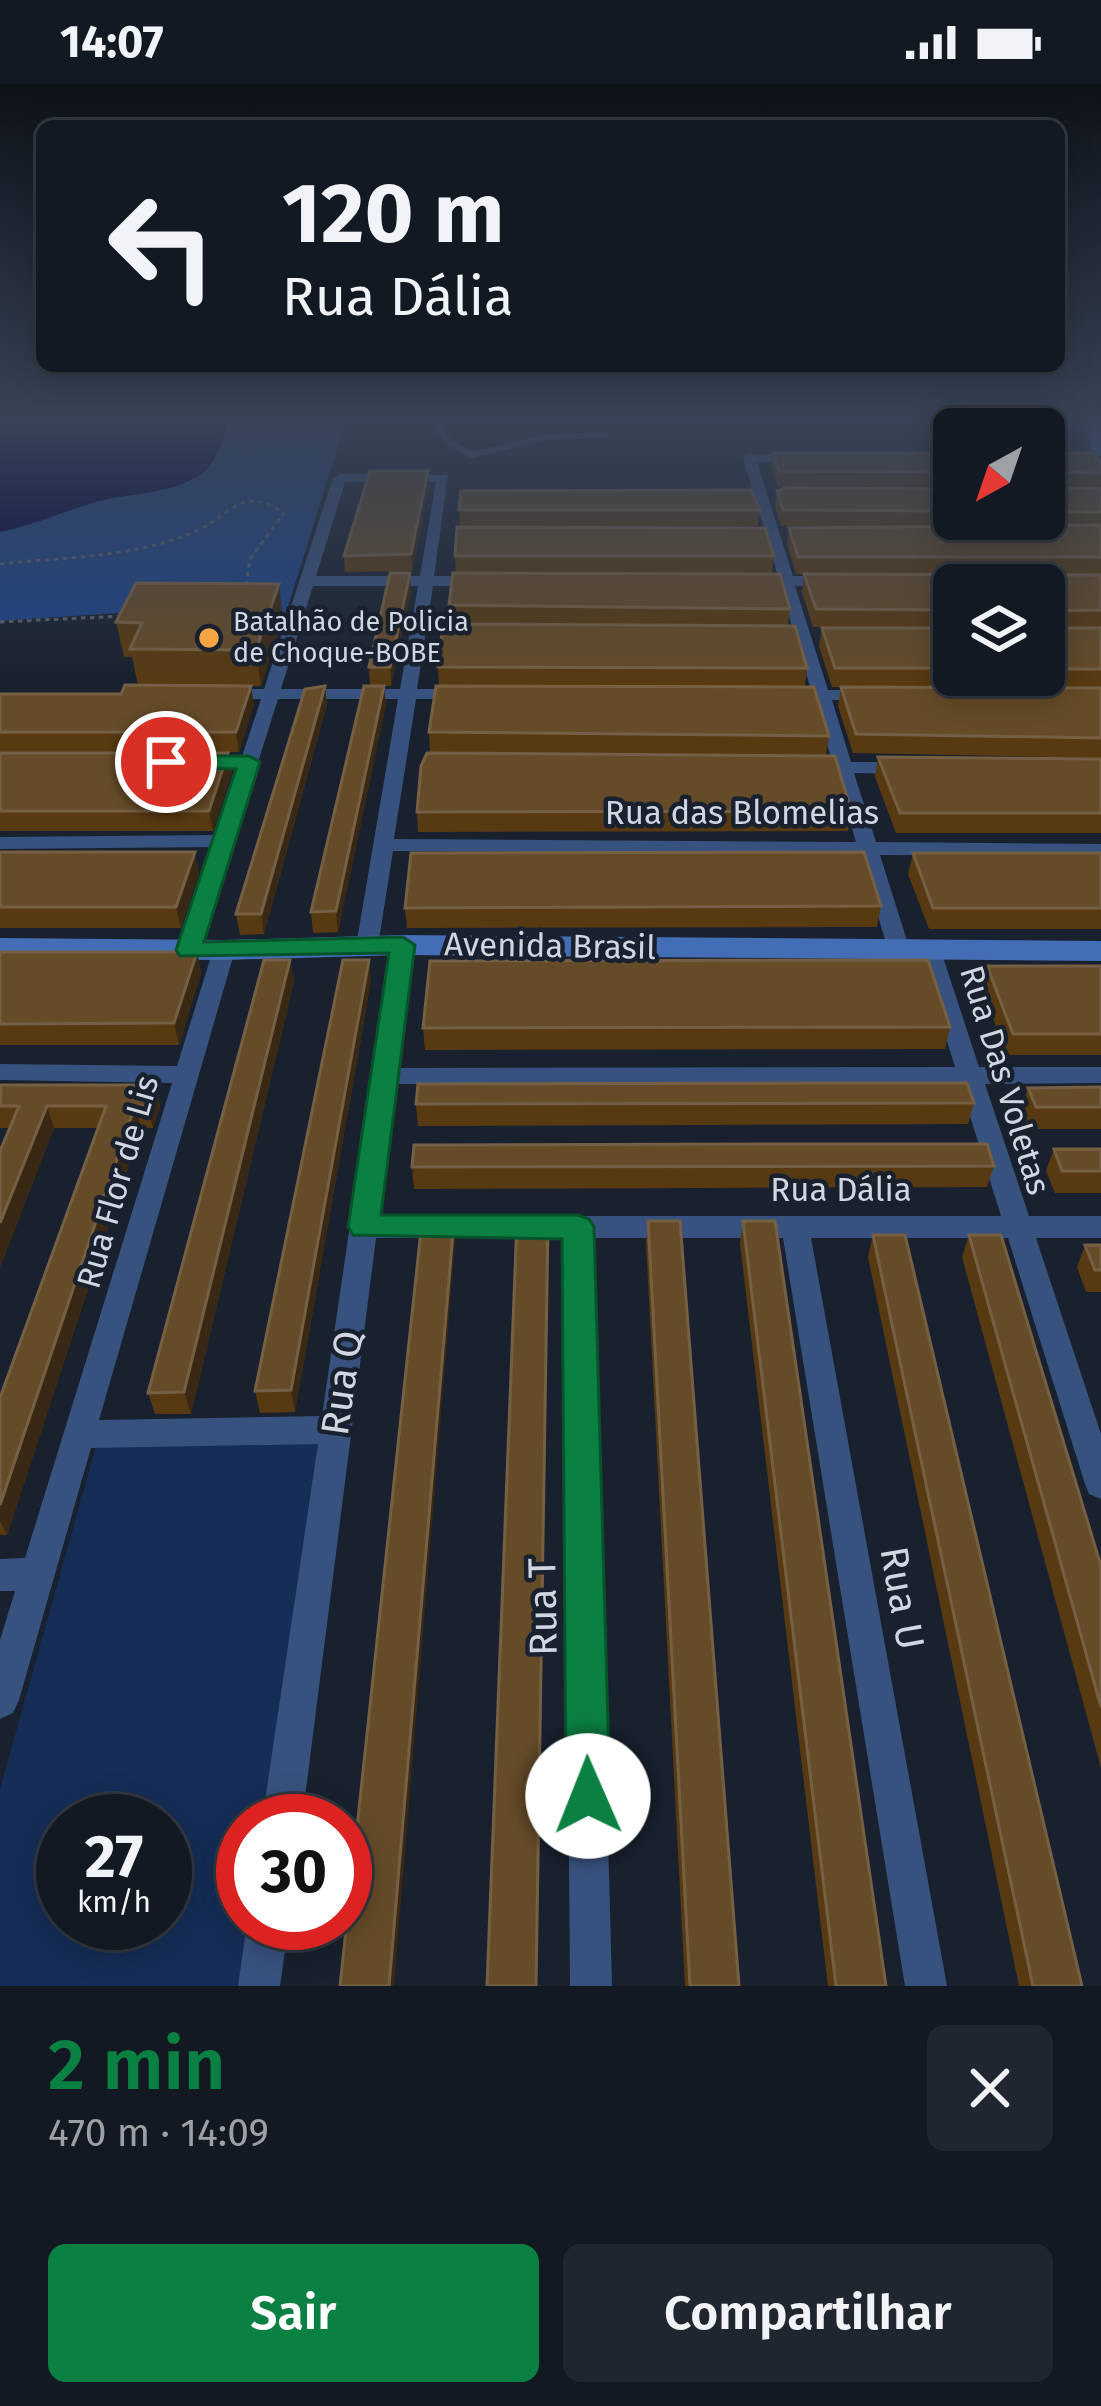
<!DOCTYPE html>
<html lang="pt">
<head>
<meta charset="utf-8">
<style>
	body { margin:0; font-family:"Fira Sans",sans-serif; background:#20262f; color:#f1f3f6; height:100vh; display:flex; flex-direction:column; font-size:45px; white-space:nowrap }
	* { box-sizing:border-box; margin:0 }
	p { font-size:39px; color:#9da0a5 }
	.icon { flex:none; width:66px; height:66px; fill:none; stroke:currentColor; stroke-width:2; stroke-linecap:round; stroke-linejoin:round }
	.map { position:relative; height:1902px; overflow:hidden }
	.side { display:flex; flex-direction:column; background:#131922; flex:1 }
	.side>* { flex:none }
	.guide { position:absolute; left:36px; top:36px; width:1029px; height:252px; border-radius:18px; box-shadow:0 6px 30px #0003,0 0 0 3px #323840; background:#131922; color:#f1f3f6; overflow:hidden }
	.needle { width:78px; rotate:220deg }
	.buttons { position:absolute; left:933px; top:324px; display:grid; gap:24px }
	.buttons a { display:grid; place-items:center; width:132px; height:132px; border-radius:18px; background:#131922; box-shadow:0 6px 30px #0003,0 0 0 3px #323840; font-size:60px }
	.speed { position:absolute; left:36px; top:1710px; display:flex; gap:24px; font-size:60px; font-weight:700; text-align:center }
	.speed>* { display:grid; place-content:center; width:156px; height:156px; border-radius:50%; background:#131922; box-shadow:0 6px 30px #0003,0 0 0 3px #323840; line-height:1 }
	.speed small { font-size:30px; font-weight:400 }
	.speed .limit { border:18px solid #d22; background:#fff; color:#111 }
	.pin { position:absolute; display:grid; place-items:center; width:102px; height:102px; color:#fff; margin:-51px; border:6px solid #fff; border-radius:50%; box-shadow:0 3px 12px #0007 }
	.me { position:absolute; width:132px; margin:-66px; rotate:359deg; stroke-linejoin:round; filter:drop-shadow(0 0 9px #0008) }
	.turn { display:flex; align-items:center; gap:42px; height:252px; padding:0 48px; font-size:54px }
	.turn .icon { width:156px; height:156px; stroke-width:2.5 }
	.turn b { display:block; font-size:84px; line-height:102px }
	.round { display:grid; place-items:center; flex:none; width:126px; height:126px; border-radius:18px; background:#20262f }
	.head { display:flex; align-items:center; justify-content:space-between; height:204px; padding:0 48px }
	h1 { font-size:72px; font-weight:600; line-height:90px; color:#0b8043 }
	.button { display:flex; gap:24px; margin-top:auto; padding:24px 48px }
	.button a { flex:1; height:138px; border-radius:18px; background:#0b8043; color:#fff; font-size:48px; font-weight:600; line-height:138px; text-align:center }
	.button a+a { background:#20262f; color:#f1f3f6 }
	.status { display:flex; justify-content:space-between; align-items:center; height:84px; padding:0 60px; background:#131922; direction:ltr }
	.status svg { height:33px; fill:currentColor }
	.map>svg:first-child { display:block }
	.green { fill:#152d57; fill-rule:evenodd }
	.forest { fill:#1e4486 }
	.water { fill:#000040 }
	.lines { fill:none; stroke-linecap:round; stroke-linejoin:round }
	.path { stroke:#5b626e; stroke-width:3; stroke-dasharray:4.5 4.5; stroke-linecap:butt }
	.lane { stroke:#38527f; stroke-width:6 }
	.street { fill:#38527f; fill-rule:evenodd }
	.secondary { fill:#436db4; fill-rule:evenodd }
	.wall { fill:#583a12 }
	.shaded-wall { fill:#392914 }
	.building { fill:#654b28; stroke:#766045; stroke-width:3 }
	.route { fill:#0b8043; stroke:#07532c; stroke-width:3 }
	.poi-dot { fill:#f4a443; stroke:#19212e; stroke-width:4.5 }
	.labels { text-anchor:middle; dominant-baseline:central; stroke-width:9; stroke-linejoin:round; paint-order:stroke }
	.far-poi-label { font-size:27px; fill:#d1d6e0; stroke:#19212e; text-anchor:start }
	.street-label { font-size:33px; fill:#d1d6e0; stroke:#19212e }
	.near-street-label { font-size:39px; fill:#d1d6e0; stroke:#19212e }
</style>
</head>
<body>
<div class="status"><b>14:07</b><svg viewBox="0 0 49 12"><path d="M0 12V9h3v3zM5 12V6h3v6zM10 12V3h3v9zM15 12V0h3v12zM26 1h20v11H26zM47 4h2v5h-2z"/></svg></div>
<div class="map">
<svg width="1101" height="1902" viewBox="0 0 1101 1902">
	<rect width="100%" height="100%" fill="#19212e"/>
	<!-- green -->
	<path class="green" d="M98 1355 322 1356 269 1737H243V1839H255L246 1902H0V1705ZM63 1737H165V1839H63Z"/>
	<!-- forest -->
	<path class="forest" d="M0 333H347L286 529 147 527 0 537Z"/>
	<!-- water -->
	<path class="water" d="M0 333H230C223 352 218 379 200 391 171 410 132 409 100 417 66 426 35 441 0 448Z"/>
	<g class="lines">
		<!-- path -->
		<path class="path" d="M0 480C63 473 134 474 194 448 233 431 238 400 284 429L250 475 246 501
			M0 538 124 532"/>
		<!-- lane -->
		<path class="lane" d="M437 333 436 342 449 358 472 371 545 353 606 351
			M781 334 793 333"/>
		<!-- street -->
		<path class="street" d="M749 370H801L807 374 801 378H757L793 492H835L843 497 835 502H795L828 606H871L880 611 871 616H832L851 678H907L916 684 907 690 854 689 876 758 1101 760V772L880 771 910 866 899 873 888 866 860 770 393 767 378 862 367 869 356 862 398 615H278L197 871 189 873 178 866 212 763 0 765V753L216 751 261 615H221L212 610 221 605H264L333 394 340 390 448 391 434 492H481L489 497 481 502H433L417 605H463L472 610 463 615H416L394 755 856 758 836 689 818 683 832 677 814 616H785L776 611 785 606H811L780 502H749L741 497 749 492H778L743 374ZM345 398H436L420 492H316ZM313 502H418L400 605H281Z
			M402 854 413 861 398 984 955 983 919 867 930 860 941 867 979 983H1101V999L985 1000 1029 1132H1101V1154H1036L1101 1350V1415L1089 1410 1085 1400 1008 1154H811L947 1902H905L783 1154H592L612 1902H570L564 1154H376L302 1737H262L318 1360 91 1364 19 1616 13 1629 0 1635V1556L15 1507H0V1475L25 1474 172 999 0 996V980L177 982 213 866 216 861H232L235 866 99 1336 322 1332 391 861ZM395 1000H960L1001 1132H379Z
			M247 1839H289L280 1902H238Z"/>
		<!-- secondary -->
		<path class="secondary" d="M1083 333H1101V373L1092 367Z
			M402 851 1101 857V877L402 871 224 876 0 874V854L224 856Z"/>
	</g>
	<!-- wall -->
	<path class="wall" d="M773 369H954V404L778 403 771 384Z
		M1044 369 1101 378V490H796L787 460 789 444 877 443 781 442 775 423 777 407 954 405V435H1044Z
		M428 387 429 403 412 487 345 488 344 472Z
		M459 426H760L758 442H460Z
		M455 472H774L772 489H456Z
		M410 489 411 507 391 602H370L369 583Z
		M804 490 1101 491V544H1056H1101V604L832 603 819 562 822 544H954V591H1044V501H954V544L813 543 802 508Z
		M449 521 790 525 788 542 450 539Z
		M283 534 261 602 138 601 132 573H124L116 538Z
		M438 583 807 584 805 602H439Z
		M325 602 327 620 264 850 240 851 236 830Z
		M841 603 1101 604V674L853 669 838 622Z
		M0 610 254 620 239 668H0Z
		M386 620 338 848 313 849 311 828Z
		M429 648 829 652 826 671 430 668Z
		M0 669H228L232 688 213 747H0Z
		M878 673 1101 675V749H896L875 693Z
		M851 727 848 747 418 748 417 728Z
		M0 768 199 788 181 844H0Z
		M913 769H1101V845H929L908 790Z
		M881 822 877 843H859L407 844 405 824Z
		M0 868H197L201 889 179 961H0Z
		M290 876 294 897 191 1330H155L148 1309Z
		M987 882H1101V971H1006L982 903Z
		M371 897 295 1328 260 1329 255 1307Z
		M950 943 945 965 425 966 423 944Z
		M155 1001 160 1022 153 1044H141L7 1451H0V1314L98 1044H54L0 1183V1067L10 1044H0V1003Z
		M1101 1003V1045H1029L1021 1025 1028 1004Z
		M974 1019 968 1040 418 1042 416 1020Z
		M1054 1065H1101V1109H1055L1046 1087Z
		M994 1082 987 1103 414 1105 412 1083Z
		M648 1137 739 1902H685L646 1159Z
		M743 1137 886 1902H828L740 1159Z
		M873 1151 1082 1902H1019L868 1173Z
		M969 1151 1101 1482V1684L962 1173Z
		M1085 1161H1101V1208H1086L1077 1183Z"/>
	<!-- shaded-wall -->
	<path class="shaded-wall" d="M428 387 429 403 412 487 411 470Z
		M410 489 411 507 391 602 390 583Z
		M279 500 283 534 261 602 256 566Z
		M251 602 254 620 239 668 236 648Z
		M325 602 327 620 264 850 261 830Z
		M384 602 386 620 338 848 336 827Z
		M228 669 232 688 213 747 209 727Z
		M195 768 199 788 181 844 176 823Z
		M197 868 201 889 179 961 174 939Z
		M290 876 294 897 191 1330 184 1308Z
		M369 876 371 897 295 1328 291 1306Z
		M155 1001 160 1022 153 1044 148 1022Z
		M47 1022 54 1044 0 1183V1139Z
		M135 1022 141 1044 7 1451 0 1437V1421Z
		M454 1137 455 1159 394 1902H389Z"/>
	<!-- building -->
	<path class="building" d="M773 369H954V388L779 387Z
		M1044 369H1093L1101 378V389L1048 388 1044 403 1101 405V428H1044Z
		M370 387H428L411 470 344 472Z
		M785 404 954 405V427L783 426 777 407Z
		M751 406 760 426H459L461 407Z
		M1101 441V473H798L789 444Z
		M457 443 765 444 774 472H455Z
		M390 489H410L390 583H369Z
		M453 489 780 490 790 525 449 521Z
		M804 490 1101 491V526L1045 527 1044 539V501H954V526L816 525Z
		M136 499 279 500 256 566 130 565 142 539 116 538Z
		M447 540 795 542 807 584 438 583 442 548Z
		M1044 540 1048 544H1101V585H1044Z
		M822 544H954V584H835Z
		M125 601 251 602 236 648H0V610H121Z
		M325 602 261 830H236L305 605Z
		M364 602H384L336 827 311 828Z
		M436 602 814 603 829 652 429 648Z
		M841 603 1101 604V654L856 650Z
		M0 669H228L209 727H0Z
		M427 669 835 672 851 727 417 728 421 682Z
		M878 673 1101 675V729H900Z
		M0 768H195L176 823H0Z
		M864 768 881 822 405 824 411 769Z
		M913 769H1101V824H933Z
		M0 868H197L174 939 0 940Z
		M264 876H290L184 1308 148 1309Z
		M343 876H369L291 1306 255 1307Z
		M928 876 950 943 423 944 430 877Z
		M987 882H1101V950H1013Z
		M849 999H967L974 1019 416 1020 418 1000Z
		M1 1001H155L148 1022H135L0 1421V1314L106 1022H47L0 1139V1067L19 1022H0Z
		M1101 1003V1023H1036L1028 1004Z
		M787 1060H987L994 1082 412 1083 414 1061Z
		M1054 1065H1101V1087H1062Z
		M422 1137H454L389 1902H340Z
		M517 1137H548L536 1902H487Z
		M648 1137H680L739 1902H690Z
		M743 1137H775L886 1902H836Z
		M873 1151H905L1082 1902H1033Z
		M969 1151H1001L1101 1482V1623Z
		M1085 1161H1101V1186H1095Z"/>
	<!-- sky -->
	<linearGradient id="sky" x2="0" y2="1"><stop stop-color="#0e1219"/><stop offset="0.56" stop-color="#384357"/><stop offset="1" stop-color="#384357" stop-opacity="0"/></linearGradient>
	<rect width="1101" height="599" fill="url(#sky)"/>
	<!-- route -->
	<path class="route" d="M166 672H249L260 678 204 858 403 853 415 861 381 1131H578L589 1135 594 1143 610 1712 604 1728 588 1735 572 1728 566 1712 562 1155 353 1151 348 1143 389 869 180 872 176 866 236 685 158 683 155 678Z"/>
	<!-- markers -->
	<circle class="poi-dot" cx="209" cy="554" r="12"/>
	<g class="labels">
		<!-- far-poi labels -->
		<g class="far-poi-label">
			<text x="233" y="538">Batalhão de Policia<tspan x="233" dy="31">de Choque-BOBE</tspan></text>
		</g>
		<!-- street labels -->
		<g class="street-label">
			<text x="742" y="729">Rua das Blomelias</text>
			<text transform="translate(550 862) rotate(1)">Avenida Brasil</text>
			<text transform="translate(1005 996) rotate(73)">Rua Das Voletas</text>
			<text transform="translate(118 1098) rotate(-74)">Rua Flor de Lis</text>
			<text x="841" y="1106">Rua Dália</text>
		</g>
		<!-- near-street labels -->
		<g class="near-street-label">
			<text transform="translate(342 1299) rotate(-82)">Rua Q</text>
			<text transform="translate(902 1514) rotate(80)">Rua U</text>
			<text transform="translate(543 1523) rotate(-91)">Rua T</text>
		</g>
	</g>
</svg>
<div class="buttons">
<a><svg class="needle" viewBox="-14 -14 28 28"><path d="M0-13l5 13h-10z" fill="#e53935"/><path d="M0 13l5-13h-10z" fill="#9da0a5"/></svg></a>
<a><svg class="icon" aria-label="layers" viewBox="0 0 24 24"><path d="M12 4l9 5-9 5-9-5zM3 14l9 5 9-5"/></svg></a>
</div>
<div class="speed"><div>27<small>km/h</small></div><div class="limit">30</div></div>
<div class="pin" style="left:166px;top:678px;background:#d93025"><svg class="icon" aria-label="arrive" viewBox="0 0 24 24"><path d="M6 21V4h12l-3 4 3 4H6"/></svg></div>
<svg class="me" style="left:588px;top:1712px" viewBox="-20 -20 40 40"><circle r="19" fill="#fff"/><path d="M0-13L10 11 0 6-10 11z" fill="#0b8043"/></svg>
<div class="guide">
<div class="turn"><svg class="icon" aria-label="left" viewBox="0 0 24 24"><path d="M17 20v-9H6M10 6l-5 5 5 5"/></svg><div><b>120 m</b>Rua Dália</div></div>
</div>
</div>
<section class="side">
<div class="head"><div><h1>2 min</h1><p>470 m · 14:09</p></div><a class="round"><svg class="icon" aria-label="close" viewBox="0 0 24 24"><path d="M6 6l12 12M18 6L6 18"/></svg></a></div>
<div class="button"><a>Sair</a><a>Compartilhar</a></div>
</section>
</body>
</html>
